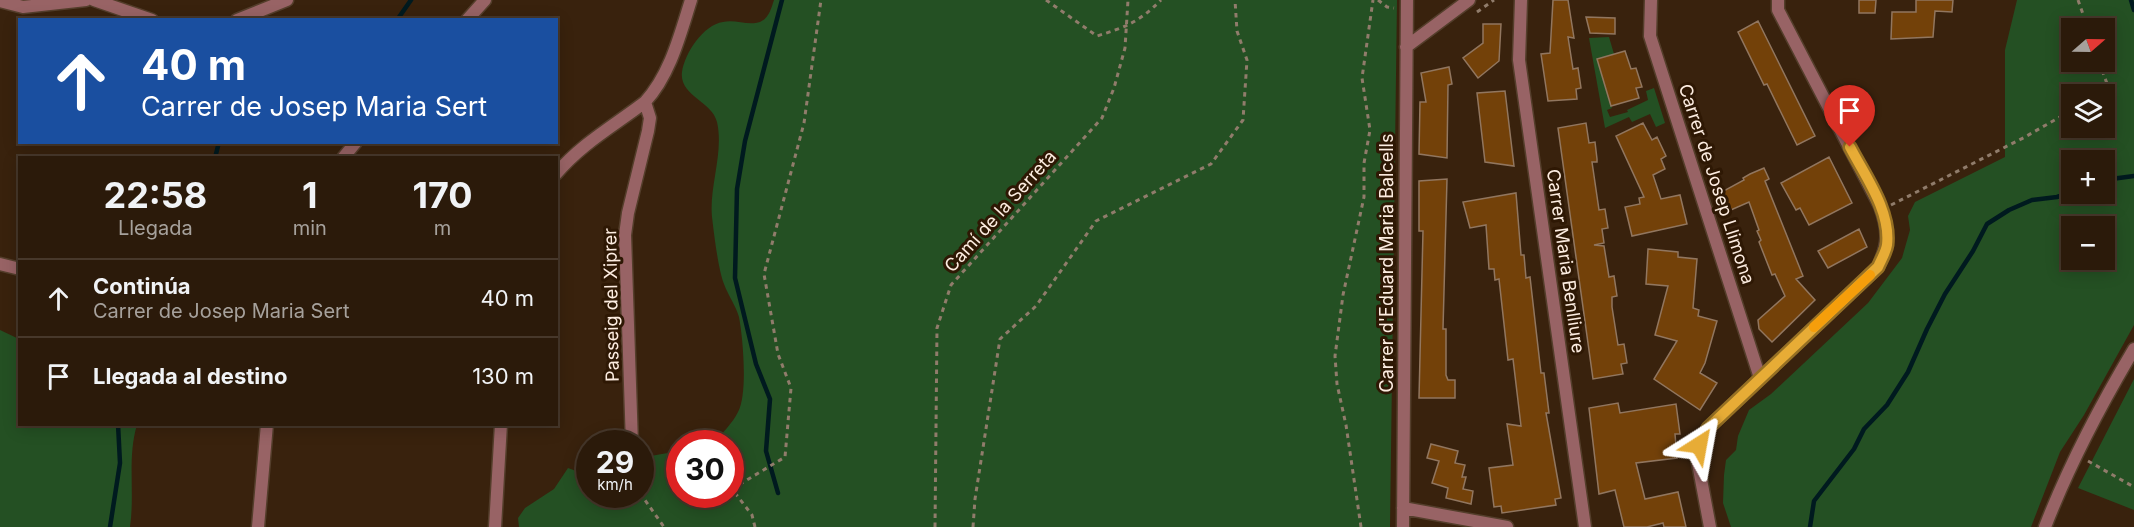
<!DOCTYPE html>
<html lang="es">
<head>
<meta charset="utf-8">
<style>
	body { margin:0; font-family:Inter,sans-serif; background:#332313; color:#f1f3f6; height:100vh; display:flex; flex-direction:column; font-size:22px; white-space:nowrap }
	* { box-sizing:border-box; margin:0 }
	p { font-size:20px; color:#a6a19c }
	.icon { flex:none; width:33px; height:33px; fill:none; stroke:currentColor; stroke-width:2; stroke-linecap:round; stroke-linejoin:round }
	.map { position:relative; flex:1; overflow:hidden }
	.side { position:absolute; left:18px; top:156px; width:540px; height:270px; display:flex; flex-direction:column; background:#2b1a0a; border-radius:0px; box-shadow:0 3px 15px #0003,0 0 0 2px #47382b }
	.side>* { flex:none }
	.hud { position:absolute; left:18px; top:18px; width:540px; height:126px; border-radius:0px; box-shadow:0 3px 15px #0003,0 0 0 2px #47382b; background:#1a4fa0; color:#fff; overflow:hidden }
	.needle { width:39px; rotate:70deg }
	.buttons { position:absolute; left:2061px; top:18px; display:grid; gap:12px }
	.buttons a { display:grid; place-items:center; width:54px; height:54px; border-radius:0px; background:#2b1a0a; box-shadow:0 3px 15px #0003,0 0 0 2px #47382b; font-size:30px }
	.speed { position:absolute; left:576px; top:430px; display:flex; gap:12px; font-size:30px; font-weight:700; text-align:center }
	.speed>* { display:grid; place-content:center; width:78px; height:78px; border-radius:50%; background:#2b1a0a; box-shadow:0 3px 15px #0003,0 0 0 2px #47382b; line-height:1 }
	.speed small { font-size:15px; font-weight:400 }
	.speed .limit { border:9px solid #d22; background:#fff; color:#111 }
	.pin { position:absolute; display:grid; place-items:center; width:51px; height:51px; color:#fff; margin:-62px -26px; border-radius:50% 50% 50% 0; rotate:-45deg; box-shadow:0 0 6px #0007 }
	.pin .icon { rotate:45deg }
	.me { position:absolute; width:66px; margin:-33px; rotate:34deg; stroke-linejoin:round; filter:drop-shadow(0 0 4px #0008) }
	.turn { display:flex; align-items:center; gap:21px; height:126px; padding:0 24px; font-size:27px }
	.turn .icon { width:78px; height:78px; stroke-width:2.5 }
	.turn b { display:block; font-size:42px; line-height:51px }
	.eta { display:flex; justify-content:space-evenly; align-items:center; height:102px; text-align:center }
	.eta b { font-size:36px; font-weight:700; line-height:42px }
	ul { padding:0; list-style:none }
	li { display:flex; align-items:center; gap:18px; height:78px; padding:0 24px; border-top:2px solid #47382b }
	li div { flex:1 }
	li b { display:block; font-size:22px }
	li em { font-style:normal }
	.map>svg:first-child { display:block }
	.green { fill:#245023; fill-rule:evenodd }
	.lines { fill:none; stroke-linecap:round; stroke-linejoin:round }
	.stream { stroke:#001a1f; stroke-width:4.5 }
	.building { fill:#734109; stroke:#91765f; stroke-width:1.5 }
	.minor-casing { stroke:#543e2b; stroke-width:15 }
	.path { stroke:#907c6b; stroke-width:3; stroke-dasharray:4.5 4.5; stroke-linecap:butt }
	.minor { stroke:#986365; stroke-width:12 }
	.route-casing { stroke:#967023; stroke-width:15 }
	.route { stroke:#e7ac36; stroke-width:10 }
	.slow { stroke:#f59e0b; stroke-width:10 }
	.labels { text-anchor:middle; dominant-baseline:central; stroke-width:6; stroke-linejoin:round; paint-order:stroke }
	.street-label { font-size:18px; fill:#fdede1; stroke:#2e1804 }
</style>
</head>
<body>
<div class="map">
<svg width="2134" height="527" viewBox="0 0 2134 527">
	<rect width="100%" height="100%" fill="#39220d"/>
	<!-- green -->
	<path class="green" d="M774 0H1397L1390 527H519L518 518 525 508 554 489 568 468 579 472 587 497C606 503 638 513 644 486 646 477 645 466 645 457L679 451 680 495H730V444H713C721 434 733 423 738 412 748 394 743 338 739 317 736 306 728 295 724 284 718 269 714 233 712 217 709 186 724 153 717 122 712 101 679 96 682 72 685 53 703 25 723 22 735 19 748 26 760 22 769 18 771 9 774 0Z
		M2017 0H2134V325L2084 415 2060 452 2031 527H1731L1723 503 1724 475 1726 460 1736 450 1738 436 1749 410 1771 394 1868 303 1902 258 1910 230 1908 216 1915 202 2005 157V50ZM2104 28V62H2072V28ZM2104 94V128H2072V94ZM2104 160V194H2072V160ZM2104 226V260H2072V226Z
		M1609 37 1614 54 1598 59 1612 108 1607 110 1610 117 1628 112 1627 110 1648 100 1646 91 1654 88 1665 123 1656 127 1650 114 1632 122 1629 117 1605 128 1589 38Z
		M0 330 19 339 20 424 137 425C127 457 135 493 130 527H0Z
		M2134 379V510L2078 488Z"/>
	<g class="lines">
		<!-- stream -->
		<path class="stream" d="M2131 0 2134 10
			M397 20 411 0
			M215 158 219 142
			M2104 180 2134 176
			M778 493 766 451 770 399 756 364 735 278 737 189 745 141 782 0
			M110 527 120 463 118 424
			M1810 527 1814 501 1854 449 1864 429 1887 405 1908 372 1927 329 1945 294 1973 251 1987 224 2009 210 2032 200 2057 197 2072 192"/>
	</g>
	<!-- building -->
	<path class="building" d="M1553 0H1568L1574 38 1568 37 1573 69 1578 68 1581 88 1576 89 1577 99 1548 101 1541 54 1550 53Z
		M1859 0H1876L1875 13H1859Z
		M1916 0H1953L1952 12 1935 11 1933 37 1891 39 1892 12H1916Z
		M1586 17 1615 18V34L1590 33Z
		M1758 21 1815 136 1797 145 1767 84 1764 85 1738 32Z
		M1483 24H1501L1499 61 1478 78 1463 58 1483 43Z
		M1625 51 1631 69 1636 68 1642 87 1636 88 1639 98 1611 106 1597 59Z
		M1449 67 1452 84 1448 85 1447 158 1419 154 1420 102H1426L1421 73Z
		M1505 91 1514 166 1485 162 1477 93Z
		M1586 123 1589 143 1595 142 1597 159V162H1592L1599 210 1605 209 1608 228 1602 229 1604 243 1594 245 1604 246 1609 277 1614 276 1617 296 1612 297V307L1618 345 1624 344 1627 363 1621 364 1623 374 1593 379 1558 128Z
		M1643 123 1652 140 1657 137 1666 156 1661 159 1665 169 1653 175 1661 199 1680 195 1687 224 1632 236 1625 207 1640 204 1639 198 1644 197 1616 136Z
		M1829 157 1852 203 1809 225 1800 208 1796 210 1781 183Z
		M1764 168 1769 179 1765 181 1803 276 1796 279 1815 300 1772 342 1759 329 1758 320 1785 296 1775 274 1772 275 1759 242 1761 240 1757 231 1759 230 1749 202 1724 213 1718 194 1744 180 1743 178 1750 174Z
		M1447 179 1443 329H1446V375L1448 380H1455V398H1419L1423 231H1419V181Z
		M1516 193 1521 255H1524L1526 278 1530 277 1541 373H1544L1549 413H1546L1561 498 1555 499 1556 505 1502 513 1501 506 1494 507 1489 468 1513 465 1507 424 1521 426 1513 359 1508 360 1499 279 1495 280 1494 269H1489L1486 225 1470 228 1463 202Z
		M1859 229 1867 247 1828 268 1818 251Z
		M1648 249 1678 252V257L1697 259 1693 308 1699 310 1698 316 1717 321 1705 363 1700 373 1717 383 1700 410 1654 379 1677 341 1655 335 1668 286 1646 284Z
		M1618 403 1620 413 1676 404 1680 434H1675L1677 458 1636 463 1645 499 1678 492 1686 527H1664L1663 523 1647 527H1624L1615 490 1599 494 1589 408Z
		M1431 444 1458 451 1455 463 1465 465 1462 477H1466L1463 489 1473 491 1471 504 1446 498 1448 488 1432 483 1439 461 1427 458Z"/>
	<g class="lines">
		<!-- minor casing -->
		<g class="minor-casing">
			<path id="minor" d="M94 0 152 20
				M1521 0 1519 60 1585 527
				M1651 0 1650 36 1760 378
				M0 1 23 7 86 0
				M237 20 287 0
				M467 20 485 0
				M1406 47 1469 0
				M343 158 356 142
				M556 174C581 144 615 125 645 102
				M0 264 20 269
				M632 444 625 235 628 213 648 131 650 118 645 102C670 75 680 35 691 0
				M1403 508 1507 527
				M258 527 267 424
				M495 527 501 424
				M1403 527 1407 0
				M1710 527 1697 458 1699 445 1708 428 1878 267C1889 243 1889 231 1880 206L1778 10V0
				M2045 527C2069 465 2100 406 2134 349"/>
		</g>
		<!-- path -->
		<path class="path" d="M1046 0 1097 36C1126 27 1139 22 1161 0
			M1378 0 1387 7 1394 8
			M2078 0 2088 28
			M1477 12 1494 0
			M2099 62 2109 89 2099 94
			M1891 205 2025 137 2072 110
			M2088 461 2134 487
			M640 493 664 527
			M755 527 752 515 732 489 785 457 791 388 778 354 764 274 804 123 821 0
			M935 527 937 328 951 285 1102 118 1114 88 1125 48 1128 0
			M973 527 975 499 1000 339 1036 306 1096 221 1211 164 1243 120 1247 60 1237 31 1235 0
			M1361 527 1346 425 1337 384 1335 356 1343 295 1364 197V163L1370 130 1362 78 1373 0"/>
		<!-- minor -->
		<use href="#minor" class="minor"/>
	</g>
	<g class="lines">
		<!-- route casing -->
		<g class="route-casing">
			<path id="route" d="M1699 445 1708 428 1878 267C1881 260 1886 252 1887 245 1891 211 1865 176 1850 147"/>
		</g>
		<!-- route -->
		<use href="#route" class="route"/>
		<!-- slow -->
		<path class="slow" d="M1814 327 1870 275"/>
	</g>
	<g class="labels">
		<!-- street labels -->
		<g class="street-label">
			<text transform="translate(1717 184) rotate(72)">Carrer de Josep Llimona</text>
			<text transform="translate(1000 211) rotate(-48)">Camí de la Serreta</text>
			<text transform="translate(1566 261) rotate(82)">Carrer Maria Benlliure</text>
			<text transform="translate(1386 263) rotate(-90)">Carrer d'Eduard Maria Balcells</text>
			<text transform="translate(611 305) rotate(-91)">Passeig del Xiprer</text>
		</g>
	</g>
</svg>
<div class="buttons">
<a><svg class="needle" viewBox="-14 -14 28 28"><path d="M0-13l5 13h-10z" fill="#e53935"/><path d="M0 13l5-13h-10z" fill="#a6a19c"/></svg></a>
<a><svg class="icon" aria-label="layers" viewBox="0 0 24 24"><path d="M12 4l9 5-9 5-9-5zM3 14l9 5 9-5"/></svg></a>
<a>+</a>
<a>−</a>
</div>
<div class="speed"><div>29<small>km/h</small></div><div class="limit">30</div></div>
<div class="pin" style="left:1850px;top:147px;background:#d93025"><svg class="icon" aria-label="arrive" viewBox="0 0 24 24"><path d="M6 21V4h12l-3 4 3 4H6"/></svg></div>
<svg class="me" style="left:1699px;top:445px" viewBox="-20 -20 40 40"><path d="M0-17L14 15 0 8-14 15z" fill="#e7ac36" stroke="#fff" stroke-width="4"/></svg>
<div class="hud">
<div class="turn"><svg class="icon" aria-label="ahead" viewBox="0 0 24 24"><path d="M12 20V5M6 11l6-6 6 6"/></svg><div><b>40 m</b>Carrer de Josep Maria Sert</div></div>
</div>
<section class="side">
<div class="eta">
<div><b>22:58</b><p>Llegada</p></div>
<div><b>1</b><p>min</p></div>
<div><b>170</b><p>m</p></div>
</div>
<ul>
<li><svg class="icon" aria-label="ahead" viewBox="0 0 24 24"><path d="M12 20V5M6 11l6-6 6 6"/></svg><div><b>Continúa</b><p>Carrer de Josep Maria Sert</p></div><em>40 m</em></li>
<li><svg class="icon" aria-label="arrive" viewBox="0 0 24 24"><path d="M6 21V4h12l-3 4 3 4H6"/></svg><div><b>Llegada al destino</b></div><em>130 m</em></li>
</ul>
</section>
</div>
</body>
</html>
